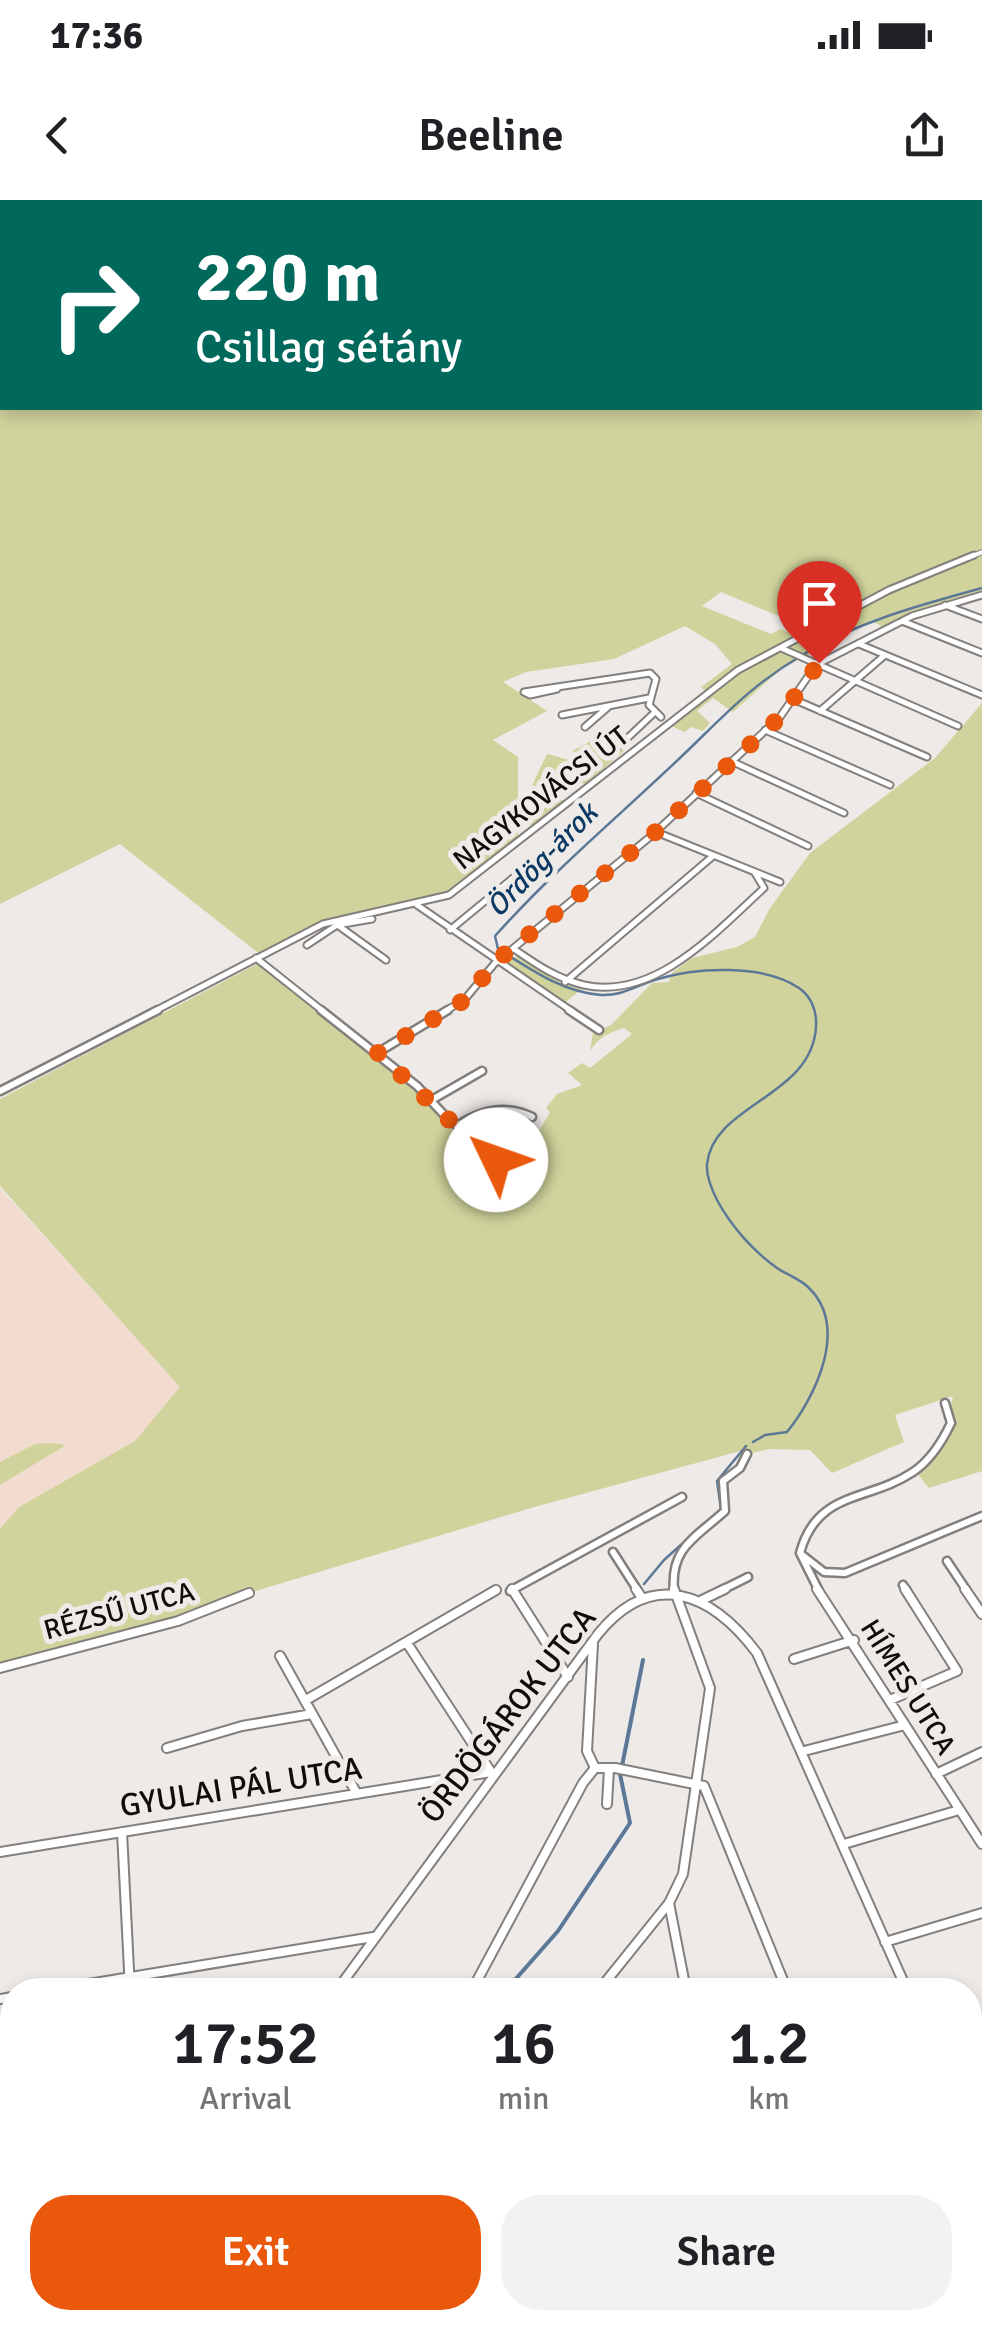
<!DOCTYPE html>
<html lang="en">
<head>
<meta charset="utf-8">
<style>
	body { margin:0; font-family:Signika,sans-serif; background:#f2f2f2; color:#202124; height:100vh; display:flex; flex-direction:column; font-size:38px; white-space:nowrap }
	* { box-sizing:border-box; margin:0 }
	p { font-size:32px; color:#757577 }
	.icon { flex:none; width:55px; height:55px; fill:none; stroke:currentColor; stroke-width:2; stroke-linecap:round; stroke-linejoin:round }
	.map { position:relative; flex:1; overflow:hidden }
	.panel { position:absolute; left:0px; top:1778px; width:982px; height:352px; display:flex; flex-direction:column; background:#fff; border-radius:40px 40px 0 0; box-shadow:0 5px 15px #0003 }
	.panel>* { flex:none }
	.guide { position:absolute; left:0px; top:0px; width:982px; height:210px; box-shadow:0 5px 15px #0003; background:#00695c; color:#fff; overflow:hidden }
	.pin { position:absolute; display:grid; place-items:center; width:85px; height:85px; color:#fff; margin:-102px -42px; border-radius:50% 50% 50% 0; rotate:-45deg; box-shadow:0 0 10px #0007 }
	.pin .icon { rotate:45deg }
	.me { position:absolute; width:110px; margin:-55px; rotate:312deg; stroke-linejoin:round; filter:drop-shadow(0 0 8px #0008) }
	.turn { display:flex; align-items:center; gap:35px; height:210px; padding:0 30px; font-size:45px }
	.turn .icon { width:130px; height:130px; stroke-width:2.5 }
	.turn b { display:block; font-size:70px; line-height:85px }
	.eta { display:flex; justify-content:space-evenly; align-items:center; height:170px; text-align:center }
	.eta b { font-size:60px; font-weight:600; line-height:70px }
	.action { display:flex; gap:20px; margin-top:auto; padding:20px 30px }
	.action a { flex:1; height:115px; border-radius:40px; background:#ea580c; color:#fff; font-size:40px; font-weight:600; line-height:115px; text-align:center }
	.action a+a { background:#f2f2f2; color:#202124 }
	.status { display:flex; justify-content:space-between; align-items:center; height:70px; padding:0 50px; background:#fff; direction:ltr }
	.status svg { height:28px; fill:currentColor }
	header { display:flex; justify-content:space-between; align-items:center; height:130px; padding:0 30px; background:#fff; font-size:45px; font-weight:600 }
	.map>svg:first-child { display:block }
	.education { fill:#f2dcd0 }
	.green { fill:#d0d39b; fill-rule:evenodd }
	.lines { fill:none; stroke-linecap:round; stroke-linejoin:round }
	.stream-far1 { stroke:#5c7897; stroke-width:2.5 }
	.stream { stroke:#5c7897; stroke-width:4 }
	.minor-far3-casing { stroke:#837f7d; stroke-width:6 }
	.minor-far2-casing { stroke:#837f7d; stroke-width:9 }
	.minor-far1-casing { stroke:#837f7d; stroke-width:11 }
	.minor-casing { stroke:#837f7d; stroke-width:12 }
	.minor-far3 { stroke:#fff; stroke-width:4 }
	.minor-far2 { stroke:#fff; stroke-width:5 }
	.minor-far1 { stroke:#fff; stroke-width:6 }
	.minor { stroke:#fff; stroke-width:8 }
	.route { stroke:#ea580c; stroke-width:18; stroke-dasharray:0 32.4 }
	.labels { text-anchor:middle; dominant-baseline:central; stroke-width:10; stroke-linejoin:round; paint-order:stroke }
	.street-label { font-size:28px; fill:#0e0d0c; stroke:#eeeae8 }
	.water-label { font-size:30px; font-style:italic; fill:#0b3963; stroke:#eeeae8 }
	.near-street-label { font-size:32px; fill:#0e0d0c; stroke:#eeeae8 }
</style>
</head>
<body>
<div class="status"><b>17:36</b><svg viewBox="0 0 49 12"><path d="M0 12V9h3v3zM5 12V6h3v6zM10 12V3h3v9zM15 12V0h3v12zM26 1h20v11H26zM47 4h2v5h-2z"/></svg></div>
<header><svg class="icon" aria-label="back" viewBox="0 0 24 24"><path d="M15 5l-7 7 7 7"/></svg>Beeline<svg class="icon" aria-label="share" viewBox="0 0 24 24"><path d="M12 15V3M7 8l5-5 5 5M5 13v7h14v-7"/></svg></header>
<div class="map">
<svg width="982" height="2128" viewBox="0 0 982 2128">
	<rect width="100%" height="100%" fill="#eeeae8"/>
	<!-- education -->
	<path class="education" d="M0 988 181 1187 135 1241 27 1305 0 1331Z"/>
	<!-- green -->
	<path class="green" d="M0 0H982V394L906 416 886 429 872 421 781 469 733 512 713 498 697 511 710 523 703 531 691 527 685 532 671 526 707 493 701 487 732 464 715 444 685 426 614 459 526 472 503 482 547 511 493 540 518 557V646L440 700 331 723 262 756 120 644 0 704ZM2 2H980V208H2ZM721 392 805 427V428L797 435 780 429 771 434 702 406Z
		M982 503V1271L929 1288 917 1273 944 1237 953 1196 895 1215 904 1242 832 1273 810 1250 770 1249 747 1254 744 1250 531 1308 249 1393 210 1410 0 1468V1329L19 1307 135 1241 180 1187 0 986V899L257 764 373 855 421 896 446 925 494 954 499 963 535 938 550 912 546 908 557 894 582 885 568 873 582 863 590 868 632 834 624 828C608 833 599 837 590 851L593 833 611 825 652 783 668 782 673 772 692 758 737 747 755 737 770 708 810 653 935 558Z
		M593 540 624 551 585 584 576 581 558 598 566 602 539 627 528 624C522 599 537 576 547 554L577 562 582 558 572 551Z
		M512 757H520L564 785 583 788 563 804 504 762Z
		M53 1243 66 1245 0 1285V1262L35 1244Z
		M970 1868 982 1880V2128H938L936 2118H970Z"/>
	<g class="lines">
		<!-- stream-far1 -->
		<path class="stream-far1" d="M753 1242 765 1235 787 1232C816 1196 849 1127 809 1088 799 1078 787 1075 777 1068 753 1051 731 1026 717 1000 712 990 706 976 707 964 713 904 812 897 816 827 817 812 812 797 799 788 764 764 697 767 658 779 637 785 623 796 601 795 562 792 530 769 498 749L495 736C554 670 618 617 682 556 725 515 751 485 804 454 860 421 920 405 982 388
			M644 1384 664 1360 721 1309 717 1281 746 1246"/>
		<!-- stream -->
		<path class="stream" d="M622 1566 643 1460
			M506 1790 558 1731 630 1623 620 1574
			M89 2128 108 2118"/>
		<!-- minor-far3 casing -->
		<g class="minor-far3-casing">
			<path id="minor-far3" d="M968 358 982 352"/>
		</g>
		<!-- minor-far2 casing -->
		<g class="minor-far2-casing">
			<path id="minor-far2" d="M945 405 982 419
				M902 421 982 453
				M859 444 982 495
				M781 448 958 526
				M557 489 530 495 524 492 650 473 656 479 649 505 661 517
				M793 499 927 557
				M820 511 885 455
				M562 515 649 498
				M585 527 608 507
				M765 530 890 585
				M618 547 654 513
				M731 561 844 613
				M696 593 808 646
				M656 632 780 682
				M417 705 573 812
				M336 724 386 760
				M450 730 536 659
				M307 745 337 725 372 719
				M514 749C536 764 557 779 584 785 655 801 717 731 764 688L755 673
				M256 758 324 812
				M565 782 713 656
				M153 812 323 724 449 695 738 470 889 390 974 355
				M444 812 465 799 495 763 650 637 780 517 816 465 912 416 982 395"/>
		</g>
		<!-- minor-far1 casing -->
		<g class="minor-far1-casing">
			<path id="minor-far1" d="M321 810 417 886 448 919 490 945 496 960
				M569 810 599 830
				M377 853 448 810
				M0 891 158 810
				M430 901 482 871
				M457 926C480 911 506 904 532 917
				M613 1352 638 1391
				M801 1354 824 1372 845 1373 982 1316
				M947 1361 967 1391
				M903 1385 907 1391
				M510 1391 682 1297
				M674 1391C670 1348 695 1338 725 1311L723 1281 740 1268 747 1254
				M720 1391 748 1377
				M819 1391 800 1353C817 1290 868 1302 913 1272 931 1260 942 1242 951 1223L945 1203"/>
		</g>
		<!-- minor casing -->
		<g class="minor-casing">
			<path id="minor" d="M512 1389 568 1477
				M636 1389 642 1398
				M817 1389 982 1644
				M965 1389 982 1414
				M700 1401 725 1389
				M593 1444 587 1551 595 1568
				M280 1456 357 1594
				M794 1459 854 1440
				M0 1468 178 1421 249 1393
				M306 1500 496 1390
				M890 1500 957 1471 905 1389
				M167 1548 242 1526 312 1514
				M804 1551 905 1525
				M595 1568H615L704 1586 787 1790
				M936 1574 982 1552
				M607 1604 609 1569
				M122 1632 130 1790
				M844 1644 959 1610
				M0 1652 491 1572 407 1443
				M669 1703 686 1790
				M885 1742 982 1713
				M52 1790 373 1737
				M337 1790 598 1434C652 1368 711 1392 757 1453L907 1790
				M472 1790 583 1583 595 1568
				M599 1790 669 1703 683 1674 710 1488 674 1389
				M0 1799 12 1797
				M0 1969 12 1967
				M215 2118 216 2128
				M337 2118 338 2128
				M461 2118 463 2128
				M603 2118 605 2128
				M752 2118 753 2128
				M929 2118 932 2128
				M75 2128 93 2118
				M788 2128 848 2118"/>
		</g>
		<!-- minor-far3 -->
		<use href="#minor-far3" class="minor-far3"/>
		<!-- minor-far2 -->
		<use href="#minor-far2" class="minor-far2"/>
		<!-- minor-far1 -->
		<use href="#minor-far1" class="minor-far1"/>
		<!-- minor -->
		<use href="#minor" class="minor"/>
	</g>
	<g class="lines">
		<!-- route -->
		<path class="route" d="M496 960 492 947 448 919 378 853 466 799 495 762 650 637 780 517 819 463"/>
	</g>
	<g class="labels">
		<!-- street labels -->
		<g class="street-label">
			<text transform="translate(541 598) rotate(-38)">NAGYKOVÁCSI ÚT</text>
			<text transform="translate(119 1411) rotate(-15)">RÉZSŰ UTCA</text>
			<text transform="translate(908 1487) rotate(58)">HÍMES UTCA</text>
		</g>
		<!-- water labels -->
		<g class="water-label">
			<text transform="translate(542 660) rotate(-46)">Ördög-árok</text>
		</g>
		<!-- near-street labels -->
		<g class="near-street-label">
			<text transform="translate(508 1515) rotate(-52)">ÖRDÖGÁROK UTCA</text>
			<text transform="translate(241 1587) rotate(-9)">GYULAI PÁL UTCA</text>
		</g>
	</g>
</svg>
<div class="pin" style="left:819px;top:463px;background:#d93025"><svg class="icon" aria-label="arrive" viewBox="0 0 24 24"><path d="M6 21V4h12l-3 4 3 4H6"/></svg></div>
<svg class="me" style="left:496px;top:960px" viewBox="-20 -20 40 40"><circle r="19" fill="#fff"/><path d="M0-13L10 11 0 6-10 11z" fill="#ea580c"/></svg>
<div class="guide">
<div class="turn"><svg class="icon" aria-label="right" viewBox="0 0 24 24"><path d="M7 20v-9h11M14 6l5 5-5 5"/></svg><div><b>220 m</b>Csillag sétány</div></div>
</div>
<section class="panel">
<div class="eta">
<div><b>17:52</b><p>Arrival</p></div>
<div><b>16</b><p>min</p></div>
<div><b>1.2</b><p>km</p></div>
</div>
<div class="action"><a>Exit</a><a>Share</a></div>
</section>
</div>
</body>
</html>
